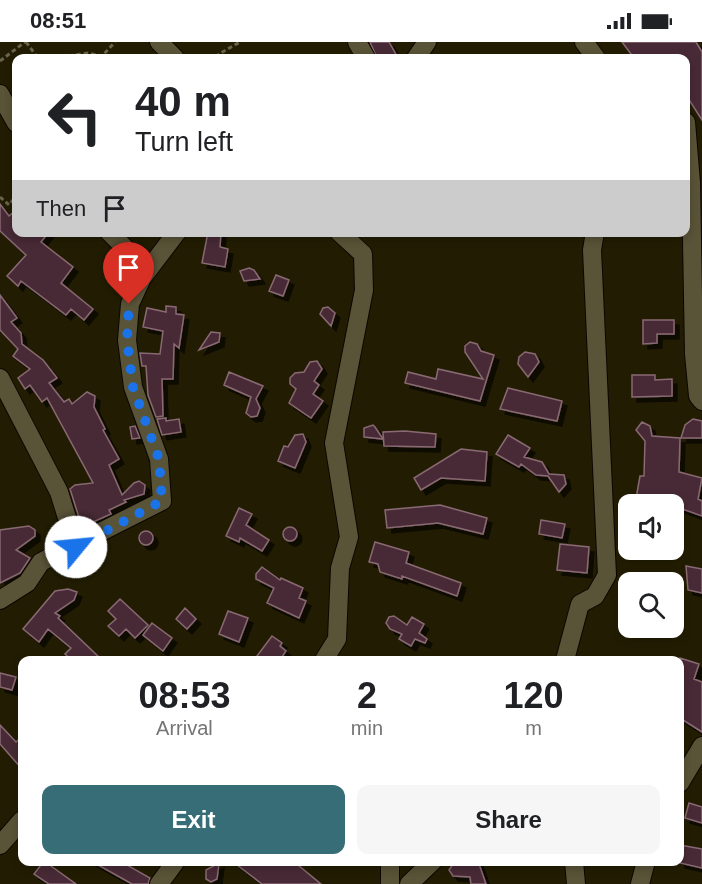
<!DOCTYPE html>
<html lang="en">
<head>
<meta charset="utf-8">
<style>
	body { margin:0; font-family:Helvetica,sans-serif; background:#f6f6f6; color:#202124; height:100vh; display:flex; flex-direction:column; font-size:22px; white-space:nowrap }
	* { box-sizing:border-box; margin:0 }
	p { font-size:20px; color:#757577 }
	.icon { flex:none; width:33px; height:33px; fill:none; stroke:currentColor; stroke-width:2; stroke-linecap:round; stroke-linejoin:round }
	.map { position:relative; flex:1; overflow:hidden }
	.sheet { position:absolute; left:18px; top:614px; width:666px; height:210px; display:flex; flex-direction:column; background:#fff; border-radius:12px; box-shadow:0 3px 9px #0003 }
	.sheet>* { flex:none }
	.banner { position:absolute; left:12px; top:12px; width:678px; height:183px; border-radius:12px; box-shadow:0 3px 9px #0003; background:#fff; color:#202124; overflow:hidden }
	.controls { position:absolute; left:618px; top:452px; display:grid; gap:12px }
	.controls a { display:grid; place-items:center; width:66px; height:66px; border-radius:12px; background:#fff; box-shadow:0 3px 9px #0003; font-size:30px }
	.pin { position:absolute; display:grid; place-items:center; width:51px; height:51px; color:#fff; margin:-62px -26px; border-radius:50% 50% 50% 0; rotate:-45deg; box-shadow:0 0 6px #0007 }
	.pin .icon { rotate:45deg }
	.me { position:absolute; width:66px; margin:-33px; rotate:62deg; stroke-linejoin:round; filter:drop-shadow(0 0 4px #0008) }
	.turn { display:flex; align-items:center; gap:21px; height:126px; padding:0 24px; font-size:27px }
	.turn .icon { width:78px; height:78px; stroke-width:2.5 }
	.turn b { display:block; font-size:42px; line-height:51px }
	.then { display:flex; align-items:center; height:57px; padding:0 24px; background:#0003; gap:12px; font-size:22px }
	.eta { display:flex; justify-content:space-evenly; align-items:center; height:102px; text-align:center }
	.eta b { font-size:36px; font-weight:700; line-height:42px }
	.button { display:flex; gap:12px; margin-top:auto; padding:12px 24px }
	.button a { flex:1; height:69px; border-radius:12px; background:#366d76; color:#fff; font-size:24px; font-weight:700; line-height:69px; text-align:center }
	.button a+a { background:#f6f6f6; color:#202124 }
	.status { display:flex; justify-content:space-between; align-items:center; height:42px; padding:0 30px; background:#fff; direction:ltr }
	.status svg { height:16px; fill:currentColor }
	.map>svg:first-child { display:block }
	.building { fill:#472b35; stroke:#896973; stroke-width:1.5; filter:url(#shadow) }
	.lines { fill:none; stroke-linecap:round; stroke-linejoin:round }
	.minor-casing { stroke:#0c0700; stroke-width:20 }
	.path { stroke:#68644c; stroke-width:3; stroke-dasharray:4.5 3; stroke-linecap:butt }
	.minor { stroke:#595337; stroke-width:18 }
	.route { stroke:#1a73e8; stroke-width:10; stroke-dasharray:0 18 }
</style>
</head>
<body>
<div class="status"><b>08:51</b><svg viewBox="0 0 49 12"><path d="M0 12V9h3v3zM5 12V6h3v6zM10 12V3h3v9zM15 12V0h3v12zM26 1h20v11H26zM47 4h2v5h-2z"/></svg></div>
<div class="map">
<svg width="702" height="842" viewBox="0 0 702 842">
	<defs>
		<filter id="shadow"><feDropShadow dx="5" dy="5" stdDeviation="0" flood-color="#0009"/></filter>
	</defs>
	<rect width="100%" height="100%" fill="#221d02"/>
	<!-- building -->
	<path class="building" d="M370 0H389L398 16H377Z
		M622 0H696L702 10V78L686 53V16H634Z
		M0 162 9 174 16 168V190H49L41 200 73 225 61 241 93 267 84 278 71 267 66 273 21 239 18 244 7 234 26 213 0 189Z
		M208 190H221L220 205 228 207 225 225 202 221Z
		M249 226 254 228 260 237 244 239 240 229Z
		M276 233 289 238 283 254 269 249Z
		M0 253 17 276 11 280 21 291 22 302 43 318 57 336 49 341 64 360 69 357 72 362 87 350 95 354 94 365 105 387 103 388 119 417 109 423 122 453 134 441 139 439 145 443 144 452 124 458 126 460 109 468 111 472 82 485 70 447 75 443 93 441 47 356 42 360 30 343 25 347 18 336 30 327 13 314 18 307 0 288Z
		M166 264 176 265V272L184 273 179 306 174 302 173 337H162L163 374 156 375 148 353 146 324H142L140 311 160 312 163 289 143 285 147 266 166 270Z
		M328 265 335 271 331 284 320 272 323 266Z
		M643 278H674V292H657V301L643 302Z
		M211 290 220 291 219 300 199 308Z
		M470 300 477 302 481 309 494 313 480 359 405 341 408 330 436 337 438 327 483 337 465 310V304Z
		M525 310 535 312 539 320 528 335 518 322 519 315Z
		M317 319 322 327 314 339 319 343 313 352 323 359 311 376 289 361 296 347 290 342V336L295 331 304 330 310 320Z
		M229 330 263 344 256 357 260 366 257 374 251 375 246 371 251 355 224 343Z
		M632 333H655V338L672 337V354L632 355Z
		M508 346 562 359 557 379 500 367Z
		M166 376V379L179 377 181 390 162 393 157 377Z
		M693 377 702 379V396H681L685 383Z
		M642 380 650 384 652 394 680 396 679 430 702 436 698 457 702 459V474L674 464V462H635L640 434H644L645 399 636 388Z
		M373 383 375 385 383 397 364 395V386Z
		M135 384 140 396 132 397 130 385Z
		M405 389 436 392 435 405 384 404 383 390Z
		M303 392 306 400 295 426 278 419 284 404 288 405 295 393Z
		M508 393 530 406 524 415 542 420 549 432 564 433 566 442 559 450 548 434 536 433 521 422 519 425 496 412Z
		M461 407 487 410 485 439 441 436 421 448 414 436Z
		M440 463 487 476 483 492 438 481 387 486 385 468Z
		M239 466 252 472 246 483 269 498 262 509 240 496 239 500 226 494Z
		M541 478 565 482 562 496 539 492Z
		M29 484 35 488V494L16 508 30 516 20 531 0 541V488Z
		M283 492a7 7 0 1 1 14 0a7 7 0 1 1-14 0Z
		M139 496a7 7 0 1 1 14 0a7 7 0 1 1-14 0Z
		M375 500 409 510 406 521 461 541 457 554 402 534V537L380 530 378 522 369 520Z
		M560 502 589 505 587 531 557 528Z
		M686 524 702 527V551L688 548Z
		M262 525 280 538 281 536 303 546 299 556 306 559 299 576 267 561 274 546 256 537V532Z
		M68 547 77 550 74 558 55 571 60 574 58 576 102 618H72L65 612 71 606 48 587 39 600 23 587 55 549Z
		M120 557 148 583 135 596 126 587 119 594 108 584 116 577 108 569Z
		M185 566 196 577 187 587 176 577Z
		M228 569 248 576 239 600 219 592Z
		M394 574 407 583 412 575 424 582 419 591 427 597 425 601 415 597 411 604 399 597 402 592 390 587 386 581 389 575Z
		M152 581 172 596 163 609 143 593Z
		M272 594 282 601 280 604 286 609 280 618H254Z
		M680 616 699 622 694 637 702 640V690L680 676Z
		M0 631 16 635 12 648 0 645Z
		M0 683 16 700 22 695V727L0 702Z
		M689 761 702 765V781L685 776Z
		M680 803 702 807V826L680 821Z
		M44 819 76 842H49L34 832Z
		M91 819H120L150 836 148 842H132Z
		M232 819H293L321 842H262Z
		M455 819H478L486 842H471L470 835 453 834 449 828Z
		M219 821 217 837 211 840 206 837V828Z"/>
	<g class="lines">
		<!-- minor casing -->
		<g class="minor-casing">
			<path id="minor" d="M159 0 175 16
				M357 0 366 16
				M584 0 596 16
				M416 16 427 0
				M0 52 16 81
				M686 80 691 141 694 312 698 354 702 359
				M109 190 138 219 142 236 177 190
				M0 336 59 450 76 505
				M0 558 27 541 41 520 162 459 159 417 133 345 127 298 130 262 142 236
				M324 618 337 597 340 526 349 495 334 401 364 248 363 212 339 190
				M565 618 580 562 595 554 607 533 592 208 595 190
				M680 741 702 704
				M0 803 22 778
				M390 819V842
				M574 819 576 842
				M159 842 176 819
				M409 842 433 819
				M640 842 646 819"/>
		</g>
		<!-- path -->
		<path class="path" d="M26 0 38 16
			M54 16 88 11 102 14 115 0
			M217 16 219 12 240 0
			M0 19 25 0
			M0 155 9 163 16 154"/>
		<!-- minor -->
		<use href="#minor" class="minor"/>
	</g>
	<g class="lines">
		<!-- route -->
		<path class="route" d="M76 505 162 459 159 417 133 345 127 298 129 262"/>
	</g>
</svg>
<div class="controls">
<a><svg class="icon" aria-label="sound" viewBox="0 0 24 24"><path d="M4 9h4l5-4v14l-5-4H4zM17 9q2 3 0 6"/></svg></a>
<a><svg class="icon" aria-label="search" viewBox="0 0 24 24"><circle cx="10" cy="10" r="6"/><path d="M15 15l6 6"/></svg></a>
</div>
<div class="pin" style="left:129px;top:262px;background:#d93025"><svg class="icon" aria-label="arrive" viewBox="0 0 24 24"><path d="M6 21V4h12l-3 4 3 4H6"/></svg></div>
<svg class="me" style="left:76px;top:505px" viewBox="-20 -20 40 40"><circle r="19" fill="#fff"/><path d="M0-13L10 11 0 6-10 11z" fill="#1a73e8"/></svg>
<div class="banner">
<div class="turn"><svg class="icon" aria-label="left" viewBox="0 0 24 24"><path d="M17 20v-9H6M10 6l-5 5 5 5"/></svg><div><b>40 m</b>Turn left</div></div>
<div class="then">Then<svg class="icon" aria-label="arrive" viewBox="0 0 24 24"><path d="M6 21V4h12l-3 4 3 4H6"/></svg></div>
</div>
<section class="sheet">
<div class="eta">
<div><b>08:53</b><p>Arrival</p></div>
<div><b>2</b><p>min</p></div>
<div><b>120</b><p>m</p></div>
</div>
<div class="button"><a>Exit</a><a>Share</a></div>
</section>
</div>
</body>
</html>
